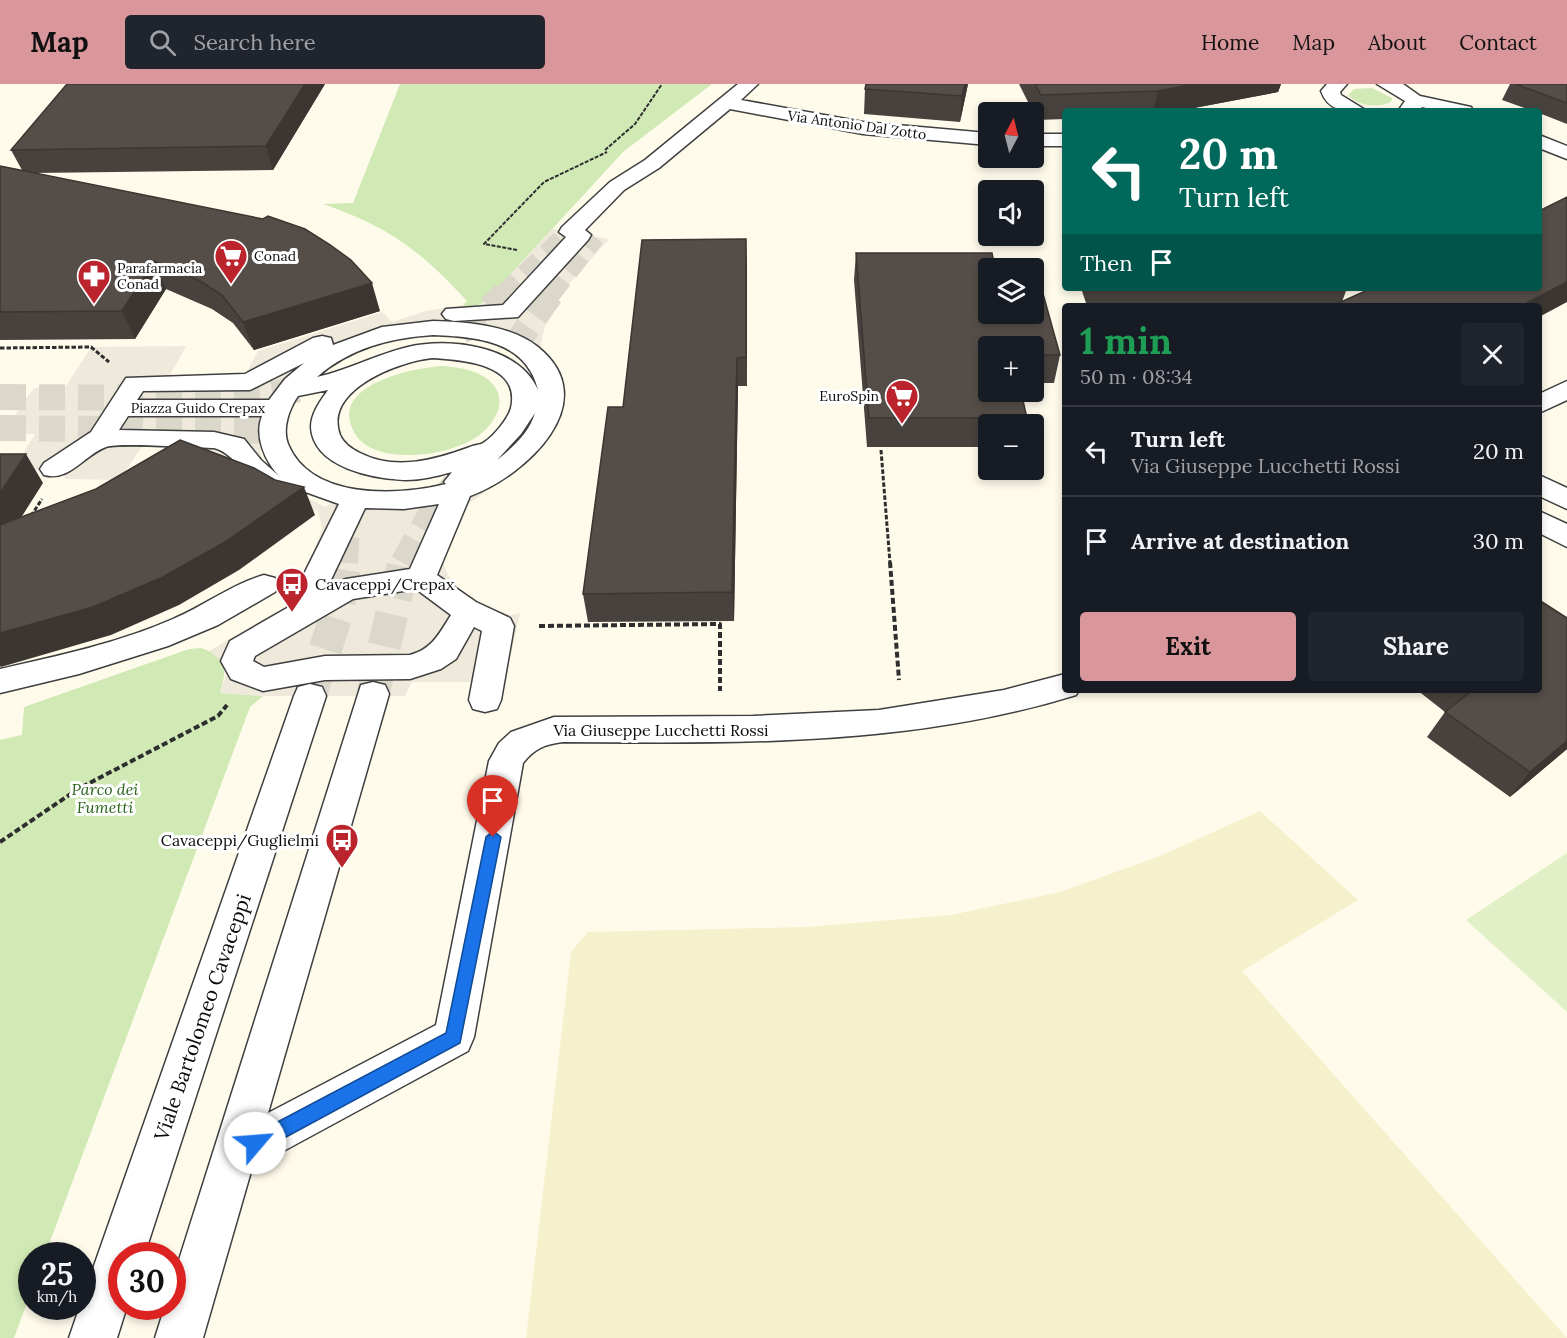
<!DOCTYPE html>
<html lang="en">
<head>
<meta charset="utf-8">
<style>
	body { margin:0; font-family:Lora,serif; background:#20242c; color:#f1f3f6; height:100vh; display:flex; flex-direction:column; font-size:22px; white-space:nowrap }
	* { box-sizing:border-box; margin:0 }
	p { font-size:20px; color:#9ea1a6 }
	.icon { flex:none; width:33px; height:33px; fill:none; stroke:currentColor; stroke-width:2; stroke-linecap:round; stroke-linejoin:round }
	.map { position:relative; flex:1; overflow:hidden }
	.panel { position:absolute; left:1062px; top:219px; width:480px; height:390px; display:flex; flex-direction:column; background:#171b24; border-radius:6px; box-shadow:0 3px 9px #0003 }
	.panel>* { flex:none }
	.banner { position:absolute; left:1062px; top:24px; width:480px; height:183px; border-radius:6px; box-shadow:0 3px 9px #0003; background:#00695c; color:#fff; overflow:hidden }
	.needle { width:39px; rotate:7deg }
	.tools { position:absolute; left:978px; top:18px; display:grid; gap:12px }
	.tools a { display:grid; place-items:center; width:66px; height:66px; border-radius:6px; background:#171b24; box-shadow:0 3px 9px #0003; font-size:30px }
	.speed { position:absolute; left:18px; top:1158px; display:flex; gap:12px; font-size:30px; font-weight:700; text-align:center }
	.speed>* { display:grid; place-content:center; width:78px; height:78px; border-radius:50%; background:#171b24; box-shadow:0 3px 9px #0003; line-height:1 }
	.speed small { font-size:15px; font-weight:400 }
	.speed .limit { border:9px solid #d22; background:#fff; color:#111 }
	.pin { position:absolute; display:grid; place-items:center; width:51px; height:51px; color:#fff; margin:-62px -26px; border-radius:50% 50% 50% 0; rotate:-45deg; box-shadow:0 0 6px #0007 }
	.pin .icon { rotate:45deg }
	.me { position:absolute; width:66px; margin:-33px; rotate:63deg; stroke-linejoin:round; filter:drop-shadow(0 0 4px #0008) }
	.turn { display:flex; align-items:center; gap:21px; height:126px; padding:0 18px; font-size:27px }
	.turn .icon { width:78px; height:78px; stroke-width:2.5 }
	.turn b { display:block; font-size:42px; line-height:51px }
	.then { display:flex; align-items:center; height:57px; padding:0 18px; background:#0003; gap:12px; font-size:22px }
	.round { display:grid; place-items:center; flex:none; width:63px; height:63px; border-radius:6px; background:#20242c }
	.summary { display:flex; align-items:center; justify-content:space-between; height:102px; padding:0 18px }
	h1 { font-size:36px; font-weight:800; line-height:45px; color:#1e9e55 }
	.primary-button { display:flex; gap:12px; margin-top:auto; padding:12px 18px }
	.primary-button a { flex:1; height:69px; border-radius:6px; background:#d9969b; color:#111; font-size:24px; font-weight:800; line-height:69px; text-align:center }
	.primary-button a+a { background:#20242c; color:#f1f3f6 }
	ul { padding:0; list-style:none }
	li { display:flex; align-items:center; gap:18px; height:90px; padding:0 18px; border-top:2px solid #363941 }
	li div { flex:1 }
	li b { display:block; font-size:22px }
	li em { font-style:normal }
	header { display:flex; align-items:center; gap:36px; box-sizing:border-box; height:84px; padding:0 30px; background:#d9969b; color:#111 }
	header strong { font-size:28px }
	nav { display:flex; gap:33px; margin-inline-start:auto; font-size:21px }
	.search { width:420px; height:54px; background:#20242c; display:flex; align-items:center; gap:15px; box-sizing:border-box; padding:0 21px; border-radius:6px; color:#9ea1a6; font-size:22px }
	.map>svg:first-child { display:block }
	.farmland { fill:#f4f1cc }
	.green { fill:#d0e9b5 }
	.pitch { fill:#e2f0c7 }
	.plaza { fill:#eee9db }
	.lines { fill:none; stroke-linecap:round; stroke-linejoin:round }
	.minor-tunnel-far2 { stroke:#dbd7ca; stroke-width:20; stroke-dasharray:20 10; stroke-linecap:butt }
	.minor-tunnel-far1 { stroke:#dbd7ca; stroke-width:26; stroke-dasharray:26 13; stroke-linecap:butt }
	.minor-tunnel { stroke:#dbd7ca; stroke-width:33; stroke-dasharray:33 16; stroke-linecap:butt }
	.minor-casing { stroke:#3f3f3f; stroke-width:3 }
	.path-far2 { stroke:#2e2e2e; stroke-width:2; stroke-dasharray:4 1.5; stroke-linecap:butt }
	.path-far1 { stroke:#2e2e2e; stroke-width:3; stroke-dasharray:4.5 2; stroke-linecap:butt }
	.path { stroke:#2e2e2e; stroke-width:4; stroke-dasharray:6 3; stroke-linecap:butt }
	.minor { fill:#fff; fill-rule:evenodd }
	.wall { fill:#48423e }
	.shaded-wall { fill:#3b3632 }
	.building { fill:#544d48; stroke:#3b3632; stroke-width:1.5 }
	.route { fill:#1a73e8; stroke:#114b97; stroke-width:1.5 }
	.labels { text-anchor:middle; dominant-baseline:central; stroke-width:6; stroke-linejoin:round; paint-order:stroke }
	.far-street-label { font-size:14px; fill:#0c0c0c; stroke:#fff }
	.far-poi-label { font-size:14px; fill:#0c0c0c; stroke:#fff; text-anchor:start }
	.poi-label { font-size:16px; fill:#0c0c0c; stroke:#fff; text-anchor:start }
	.street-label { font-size:16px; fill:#0c0c0c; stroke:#fff }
	.park-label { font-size:16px; font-style:italic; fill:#2b631d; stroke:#fff }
	.near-street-label { font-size:20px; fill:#0c0c0c; stroke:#fff }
</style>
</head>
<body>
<header>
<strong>Map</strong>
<div class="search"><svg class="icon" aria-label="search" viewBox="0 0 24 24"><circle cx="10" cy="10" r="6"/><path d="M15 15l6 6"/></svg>Search here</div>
<nav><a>Home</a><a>Map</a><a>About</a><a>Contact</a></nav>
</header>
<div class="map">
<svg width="1567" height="1254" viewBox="0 0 1567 1254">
	<rect width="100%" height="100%" fill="#fffbeb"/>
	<!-- farmland -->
	<path class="farmland" d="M1260 727 1358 816 1242 887 1567 1254H526L571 868 588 848 806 843 951 831 1060 808 1160 772Z"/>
	<!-- green -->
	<path class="green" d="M400 0H712L623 68 488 215 472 225 463 221 467 217C420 166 389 143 323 120L353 119Z
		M1372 4 1392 14 1391 18C1378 24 1357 22 1348 11L1354 5Z
		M444 282C456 283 468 285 479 290 516 308 497 344 468 358 444 369 419 373 392 370 378 368 361 362 354 348 328 301 414 283 444 282Z
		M201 564C228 573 227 585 220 609L263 612 250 623 45 1171 32 1172 31 1208 14 1254H0V656L22 651 24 623 189 565Z"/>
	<!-- pitch -->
	<path class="pitch" d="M1567 769V928L1466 836Z"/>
	<!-- plaza -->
	<path class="plaza" d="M552 145 609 155 560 210 544 245 538 277 492 251 488 238 434 236 379 246 336 262 272 342 258 343 261 372 274 394 292 407 326 423 339 411 356 414 470 402 488 406 464 423 444 467V482L452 498 473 515 490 525 511 531 520 529 505 598H412L405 612H263L220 609 227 588 222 577 209 567 274 529H284L295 524 322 444 318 427 188 379 205 361H143L119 396 65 395 61 385 13 386 35 350H1L34 304H65L91 263 186 262 169 293H244L258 267 382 228 392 238 426 227 463 221 472 225 488 215Z"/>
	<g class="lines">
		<!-- minor-tunnel-far2 -->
		<path class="minor-tunnel-far2" d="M503 211 570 148
			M550 211 595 153"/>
		<!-- minor-tunnel-far1 -->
		<path class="minor-tunnel-far1" d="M460 248 475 238 505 210
			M513 264 551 210
			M0 313 207 314 268 311 299 305
			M0 344 283 347
			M345 479 348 422
			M403 479 428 435 455 400"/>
		<!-- minor-tunnel -->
		<path class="minor-tunnel" d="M373 610 404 478
			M310 612 338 526 345 478"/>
		<!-- minor casing -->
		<g class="minor-casing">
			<path id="minor" d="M738 0H758L741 16 863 38 988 49V61L863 50 730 25 659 84 624 106 585 146 591 151 588 156 518 233 454 237 446 235 442 230 446 225 503 221 566 153 559 148 562 143 610 98 645 76Z
				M1327 0H1347L1340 8 1341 11 1367 27C1347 27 1329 29 1321 7Z
				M1377 0H1403L1420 12 1471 23 1473 27H1438L1422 23 1419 27H1398L1405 17Z
				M1034 50H1065V62H1034Z
				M1539 51 1567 62V75L1539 64Z
				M433 237C467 238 511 241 538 263 606 318 525 392 470 412L437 491 476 518 510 534 514 542 501 616 497 625 485 628 473 625 469 616 482 547 474 543 456 575 441 585 410 595 325 596 263 607 231 595 221 577 230 557 287 524 339 420 297 405 299 408 295 414C254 425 244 371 214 364 195 364 119 358 106 363 84 371 70 398 44 391L40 385 44 379 91 348 126 294 245 290 313 254 322 252 331 254 333 261 382 243ZM433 251C476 253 526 256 538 306 519 262 450 253 408 263 377 270 349 286 317 293 350 264 390 254 433 251ZM433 274C464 276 521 280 511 324 508 335 493 353 483 359 480 361 474 361 470 363 435 376 395 387 360 369 352 365 344 360 340 351 323 306 399 277 433 274ZM304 279 285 295 269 316H137L143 307 250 306ZM328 306C321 316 311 329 311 343 313 384 375 395 406 396 422 396 437 392 452 388L444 398 446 400C397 412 311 416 288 360 282 345 289 325 298 312ZM535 329C529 349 513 363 497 376L521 350ZM128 332H262C254 352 265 378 280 393L261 376 244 355 214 348 119 346ZM439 420 410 485 346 495 328 502 365 424 404 425ZM416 505 451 531C439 550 432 565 410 571L325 572 264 583 253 577 255 572 353 515Z
				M1567 297V316L1539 329V310Z
				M1539 391 1567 404V425L1539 412Z
				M1539 427 1567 440V463L1539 449Z
				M264 491 275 494 279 501 275 508 218 541 168 562 79 590 0 609V585C58 572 118 559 173 535 204 522 232 500 264 491Z
				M1065 590V606H1079L1076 611C909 663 736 659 563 658 545 660 534 665 523 679L474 953 468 967 252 1084 203 1254H155L165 1222H172V1198L361 601 373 598 385 601 389 610 268 1029 436 941 489 677 499 659 511 648 554 633 753 632 879 626 1004 606Z
				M310 600 322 603 326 612 144 1172H122V1222H127L117 1254H69L80 1222H82V1216L294 612 298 603Z"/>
		</g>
		<!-- path-far2 -->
		<path class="path-far2" d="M605 66 635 40 662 0
			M517 166 484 160 544 98 607 68"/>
		<!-- path-far1 -->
		<path class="path-far1" d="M0 264 91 263 109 278
			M881 366 890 479
			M31 432 42 415"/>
		<!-- path -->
		<path class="path" d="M890 478 899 596
			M539 542 720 540V607
			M0 758 78 705 218 632 227 621"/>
		<!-- minor -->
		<use href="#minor" class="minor"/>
	</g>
	<!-- wall -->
	<path class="wall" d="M325 0 273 86 34 89 380 227 254 266 233 239 212 225 166 205 135 255 0 256V82L22 86 11 66Z
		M968 0 960 38 864 30 865 5Z
		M1019 0H1281L1278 8 1178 27H1065V35L1037 36Z
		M1510 0H1567V40L1539 29V27H1533L1502 16Z
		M746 155 747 302H738L734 537 588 538 583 510 623 323Z
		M856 169 988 230 1060 271 1054 299H1034V262H988L1027 334 1026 340H988V363H867L854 196Z
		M1081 204H1347L1342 218 1539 222H1087Z
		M1567 534V665L1510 713 1427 653 1445 628 1417 606H1539Z"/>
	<!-- shaded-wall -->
	<path class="shaded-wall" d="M305 0H325L273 86 266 62Z
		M965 0H968L960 38 962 12Z
		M1194 0H1281L1278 8 1178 27H1153L1158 7Z
		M746 155 747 182V302L746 273Z
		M154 177 166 205 135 255 122 227Z
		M1567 198V218L1539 233V222H1521Z
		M372 199 380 227 254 266 243 238Z
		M737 274 738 302 734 537 732 508Z
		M26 370 43 399 0 467V409Z
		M304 403 315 431 239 486 179 521 111 551 1 583 0 582V549Z
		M1567 657V665L1510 713 1530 688Z"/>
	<!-- building -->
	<path class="building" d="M67 0H305L266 62 11 66Z
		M866 0H965L962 12 865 5Z
		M1035 0H1194L1158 7 1041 11Z
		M1515 0H1567V19Z
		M0 82 263 135 268 132 305 145 329 160 351 176 372 199 243 238 222 211 200 197 154 177 122 227 0 228Z
		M1567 113V198L1521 222H1332L1372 204H1539V127Z
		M746 155V273L737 274 732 508 583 510 608 323H623L642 156Z
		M856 169H992L995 184H988V230H1034V207L1042 206 1060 271H1034V262H988V308H1021L1027 334H869Z
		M180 356 254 384 275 396 304 403 225 458 163 493 93 523 0 549V441L96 405Z
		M0 370H26L0 409Z
		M1539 516 1567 534V657L1530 688 1445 628 1470 608 1467 606H1539Z"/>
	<!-- route -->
	<path class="route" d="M493 747 501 753 460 959 262 1066 255 1068 249 1066 246 1059 249 1053 446 949 486 753Z"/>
	<!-- icons -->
	<defs>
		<g id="supermarket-pin" transform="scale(1.725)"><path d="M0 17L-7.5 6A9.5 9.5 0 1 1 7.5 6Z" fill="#bb242c" stroke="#fff"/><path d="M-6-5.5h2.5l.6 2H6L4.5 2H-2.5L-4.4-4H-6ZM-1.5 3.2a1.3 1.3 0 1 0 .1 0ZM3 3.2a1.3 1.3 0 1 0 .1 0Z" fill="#fff"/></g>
		<g id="pharmacy-pin" transform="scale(1.725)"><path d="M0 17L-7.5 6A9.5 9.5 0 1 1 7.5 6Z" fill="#bb242c" stroke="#fff"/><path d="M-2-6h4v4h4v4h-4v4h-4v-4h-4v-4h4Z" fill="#fff"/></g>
		<g id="bus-pin" transform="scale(1.725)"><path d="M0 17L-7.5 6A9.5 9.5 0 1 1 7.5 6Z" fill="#bb242c" stroke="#fff"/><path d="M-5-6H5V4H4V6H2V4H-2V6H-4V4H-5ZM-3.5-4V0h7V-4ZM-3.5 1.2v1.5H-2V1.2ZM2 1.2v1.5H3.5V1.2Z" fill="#fff"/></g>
	</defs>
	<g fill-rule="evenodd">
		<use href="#supermarket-pin" x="231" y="172"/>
		<use href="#pharmacy-pin" x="94" y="192"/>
		<use href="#supermarket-pin" x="902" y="312"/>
		<use href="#bus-pin" x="292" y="500"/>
		<use href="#bus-pin" x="342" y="756"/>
	</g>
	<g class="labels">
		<!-- far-street labels -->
		<g class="far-street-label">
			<text transform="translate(857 41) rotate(8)">Via Antonio Dal Zotto</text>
			<text x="198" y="324">Piazza Guido Crepax</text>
		</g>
		<!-- far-poi labels -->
		<g class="far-poi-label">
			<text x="254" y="172">Conad</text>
			<text x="117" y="184">Parafarmacia<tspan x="117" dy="16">Conad</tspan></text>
			<text x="879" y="312" text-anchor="end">EuroSpin</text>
		</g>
		<!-- poi labels -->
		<g class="poi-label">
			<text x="315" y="500">Cavaceppi/Crepax</text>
			<text x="319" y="756" text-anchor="end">Cavaceppi/Guglielmi</text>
		</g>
		<!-- street labels -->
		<g class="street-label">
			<text x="661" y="646">Via Giuseppe Lucchetti Rossi</text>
		</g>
		<!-- park labels -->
		<g class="park-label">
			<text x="105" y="705">Parco dei<tspan x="105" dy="18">Fumetti</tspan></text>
		</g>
		<!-- near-street labels -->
		<g class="near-street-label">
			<text transform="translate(202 933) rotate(-71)">Viale Bartolomeo Cavaceppi</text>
		</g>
	</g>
</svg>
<div class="tools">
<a><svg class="needle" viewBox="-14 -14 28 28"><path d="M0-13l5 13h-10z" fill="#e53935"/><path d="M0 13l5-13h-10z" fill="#9ea1a6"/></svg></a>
<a><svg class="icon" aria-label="sound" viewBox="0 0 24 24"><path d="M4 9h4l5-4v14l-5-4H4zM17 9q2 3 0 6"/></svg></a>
<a><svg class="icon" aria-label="layers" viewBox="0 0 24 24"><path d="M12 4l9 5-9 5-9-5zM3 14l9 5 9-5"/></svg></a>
<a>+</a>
<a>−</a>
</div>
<div class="speed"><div>25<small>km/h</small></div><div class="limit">30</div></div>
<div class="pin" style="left:493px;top:753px;background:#d93025"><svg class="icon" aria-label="arrive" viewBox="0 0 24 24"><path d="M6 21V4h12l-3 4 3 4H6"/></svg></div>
<svg class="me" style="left:255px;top:1059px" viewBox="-20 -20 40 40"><circle r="19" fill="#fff"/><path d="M0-13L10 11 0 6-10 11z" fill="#1a73e8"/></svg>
<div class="banner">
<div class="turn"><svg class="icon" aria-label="left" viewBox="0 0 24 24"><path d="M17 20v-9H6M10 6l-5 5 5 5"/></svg><div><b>20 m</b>Turn left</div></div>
<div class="then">Then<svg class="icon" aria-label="arrive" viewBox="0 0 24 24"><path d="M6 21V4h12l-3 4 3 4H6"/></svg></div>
</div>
<section class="panel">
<div class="summary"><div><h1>1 min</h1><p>50 m · 08:34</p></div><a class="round"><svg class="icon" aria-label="close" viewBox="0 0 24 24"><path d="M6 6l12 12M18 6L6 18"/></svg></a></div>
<ul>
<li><svg class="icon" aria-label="left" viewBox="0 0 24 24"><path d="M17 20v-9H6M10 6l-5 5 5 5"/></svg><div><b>Turn left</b><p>Via Giuseppe Lucchetti Rossi</p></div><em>20 m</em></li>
<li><svg class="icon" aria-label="arrive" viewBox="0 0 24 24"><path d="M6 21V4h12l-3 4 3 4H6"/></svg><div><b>Arrive at destination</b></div><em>30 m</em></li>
</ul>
<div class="primary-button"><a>Exit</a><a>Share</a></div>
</section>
</div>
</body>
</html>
